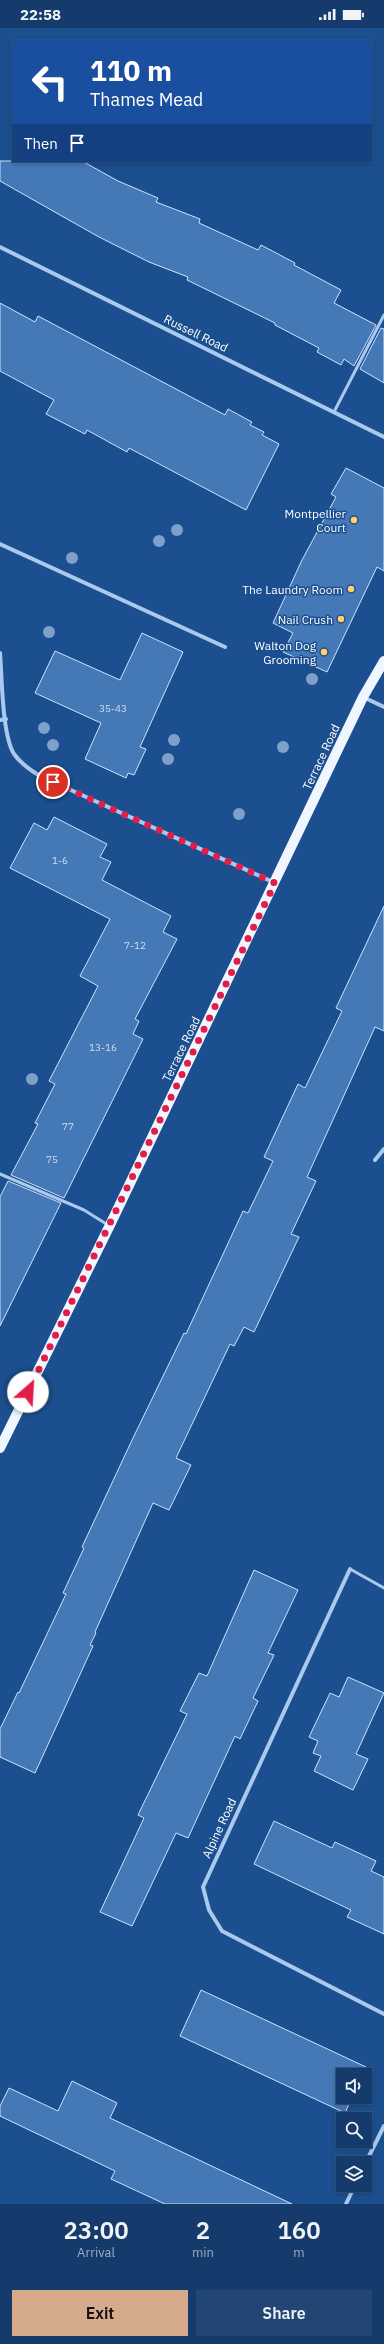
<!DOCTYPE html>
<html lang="en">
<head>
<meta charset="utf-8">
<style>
	body { margin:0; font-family:"IBM Plex Sans",sans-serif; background:#214673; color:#f1f3f6; height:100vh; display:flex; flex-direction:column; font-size:15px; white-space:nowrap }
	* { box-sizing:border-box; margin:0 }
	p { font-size:13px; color:#9dadc1 }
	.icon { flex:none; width:22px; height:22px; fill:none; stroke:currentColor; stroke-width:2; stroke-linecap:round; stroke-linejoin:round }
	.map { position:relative; height:2176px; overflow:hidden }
	.side { display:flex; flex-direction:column; background:#143b6b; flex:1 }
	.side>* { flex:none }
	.guide { position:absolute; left:12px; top:12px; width:360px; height:122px; border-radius:0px; box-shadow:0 2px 6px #0003,0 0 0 1px #33557e; background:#1a4fa0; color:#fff; overflow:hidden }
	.tools { position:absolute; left:336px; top:2040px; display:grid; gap:8px }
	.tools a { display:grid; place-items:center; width:36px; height:36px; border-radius:0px; background:#143b6b; box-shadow:0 2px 6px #0003,0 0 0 1px #33557e; font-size:20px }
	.pin { position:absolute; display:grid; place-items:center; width:34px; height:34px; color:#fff; margin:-17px; border:2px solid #fff; border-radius:50%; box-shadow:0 1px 4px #0007 }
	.me { position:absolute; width:44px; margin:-22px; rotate:26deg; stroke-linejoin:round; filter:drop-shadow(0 0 3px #0008) }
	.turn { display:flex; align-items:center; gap:14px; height:84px; padding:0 12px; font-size:18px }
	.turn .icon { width:52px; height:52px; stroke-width:2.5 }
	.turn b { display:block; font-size:28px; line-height:34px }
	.then { display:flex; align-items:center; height:38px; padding:0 12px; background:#0003; gap:8px; font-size:15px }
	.eta { display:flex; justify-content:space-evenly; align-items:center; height:68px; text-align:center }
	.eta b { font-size:24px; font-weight:600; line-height:28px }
	.button { display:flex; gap:8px; margin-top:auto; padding:8px 12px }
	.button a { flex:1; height:46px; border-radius:0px; background:#d6ab8b; color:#111; font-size:16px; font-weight:600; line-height:46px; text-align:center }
	.button a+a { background:#214673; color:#f1f3f6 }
	.status { display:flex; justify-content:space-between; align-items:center; height:28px; padding:0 20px; background:#143b6b; direction:ltr }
	.status svg { height:11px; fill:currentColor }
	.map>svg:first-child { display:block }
	.building { fill:#4478b7; stroke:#cfe3fa }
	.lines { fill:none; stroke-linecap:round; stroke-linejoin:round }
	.lane { stroke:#a9c9ee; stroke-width:3 }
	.street { stroke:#a9c9ee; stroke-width:4 }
	.primary { stroke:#f0f6ff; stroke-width:10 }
	.tree { fill:#7ea0ca }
	.route { stroke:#e11d48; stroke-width:7; stroke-dasharray:0 12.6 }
	.poi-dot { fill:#ffd166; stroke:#1b4f8f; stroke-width:1.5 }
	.labels { text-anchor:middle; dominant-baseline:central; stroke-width:3; stroke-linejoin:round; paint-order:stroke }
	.number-label { font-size:10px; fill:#d0dded }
	.street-label { font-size:12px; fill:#fff; stroke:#1b4f8f }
	.poi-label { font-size:12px; fill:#fff; stroke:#1b4f8f; text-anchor:end }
</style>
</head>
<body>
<div class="status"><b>22:58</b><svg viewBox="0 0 49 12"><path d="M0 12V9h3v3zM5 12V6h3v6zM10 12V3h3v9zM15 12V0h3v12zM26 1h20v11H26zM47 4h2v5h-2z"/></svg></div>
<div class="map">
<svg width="384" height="2176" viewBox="0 0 384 2176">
	<rect width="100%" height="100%" fill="#1b4f8f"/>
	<!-- building -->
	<path class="building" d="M0 133H82L118 153 158 170 156 174 200 191 199 195 258 222 261 217 295 235 294 237 341 262 334 275 376 297 354 338 344 331 341 337 317 324 319 320 275 297V295L187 252 188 249 149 234 99 209 0 153Z
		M0 275 35 294 38 288 225 387 228 381 252 394 250 397 264 404 262 407 279 416 246 482 129 420 127 424 87 402 85 406 46 386 54 372 0 343Z
		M381 300 384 301V355L360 341Z
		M346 440 384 460V543L377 539 327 644 283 624 293 605 273 595 302 532 336 469 331 466Z
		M142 605 183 624 140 719 146 721 134 747 128 745 126 750 85 731 101 695 35 665 55 623 120 652Z
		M54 789 107 816 100 829 111 834 102 852 171 888 163 904 177 911 135 991 139 993 133 1006 143 1011 64 1170 11 1147 38 1096 35 1095 55 1056 49 1053 98 958 80 948 110 891 10 840 34 795 47 802Z
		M384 878V1003L375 999 307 1149 316 1153 291 1206 299 1209 254 1304 244 1299 234 1318 230 1316 176 1430 191 1437 169 1482 153 1475 95 1604 96 1605 90 1617 93 1618 35 1745 0 1729V1701L18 1664 19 1665 66 1566 63 1565 84 1520 82 1519 133 1410 184 1305 186 1306 243 1183 248 1185 273 1133 264 1129 298 1056 305 1060 342 983 336 980Z
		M8 1153 61 1175 0 1298V1169Z
		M254 1542 298 1562 268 1625 274 1627 253 1670 258 1673 240 1711 235 1708 188 1810 176 1805 132 1898 100 1884 144 1790 138 1787 187 1686 180 1683 199 1645 207 1648Z
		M348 1649 384 1665 356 1726 368 1731 353 1762 314 1743 321 1728 313 1725 318 1713 309 1709 330 1665 339 1669Z
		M274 1793 332 1820 335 1814 376 1833 371 1843 384 1849V1906L347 1889 351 1882 254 1836Z
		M201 1962 366 2039 363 2047H343V2069H352L345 2085 180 2008Z
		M72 2053 117 2075 110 2090 292 2176H165L111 2151 115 2143 0 2088V2078L9 2060 58 2083Z"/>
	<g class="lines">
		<!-- lane -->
		<path class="lane" d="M334 384 384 287
			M0 1146 84 1182 108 1197
			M350 1541 384 1560"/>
		<!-- street -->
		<path class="street" d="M0 219 384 409
			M0 516 225 619
			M0 625C2 649 2 707 14 726 21 736 30 742 40 748L273 854
			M363 669 384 679
			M0 692 6 691
			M375 1132 384 1121
			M350 1541 203 1859 209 1882 222 1903 384 1986
			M365 2136 384 2098
			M346 2176 355 2157"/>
		<!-- primary -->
		<path class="primary" d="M0 1420 110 1197 363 669 384 633"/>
	</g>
	<!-- trees -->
	<g class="tree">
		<circle cx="177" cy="502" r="6"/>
		<circle cx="159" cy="513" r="6"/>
		<circle cx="72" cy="530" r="6"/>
		<circle cx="49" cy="604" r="6"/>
		<circle cx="312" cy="651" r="6"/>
		<circle cx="44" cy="700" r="6"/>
		<circle cx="174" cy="712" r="6"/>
		<circle cx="53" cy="717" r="6"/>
		<circle cx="283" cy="719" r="6"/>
		<circle cx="168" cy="731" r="6"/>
		<circle cx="239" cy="786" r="6"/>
		<circle cx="32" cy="1051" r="6"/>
	</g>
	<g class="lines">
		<!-- route -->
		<path class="route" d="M28 1364 275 855 53 754"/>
	</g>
	<!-- markers -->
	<g class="poi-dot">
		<circle cx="354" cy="492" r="4"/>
		<circle cx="351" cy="561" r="4"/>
		<circle cx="341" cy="591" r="4"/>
		<circle cx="324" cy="624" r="4"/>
	</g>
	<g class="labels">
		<!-- number labels -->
		<g class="number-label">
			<text x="113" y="680">35-43</text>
			<text x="60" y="832">1-6</text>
			<text x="135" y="917">7-12</text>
			<text x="103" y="1019">13-16</text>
			<text x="68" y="1098">77</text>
			<text x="52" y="1131">75</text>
		</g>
		<!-- street labels -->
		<g class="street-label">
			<text transform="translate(196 305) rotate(26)">Russell Road</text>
			<text transform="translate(321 729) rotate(-65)">Terrace Road</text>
			<text transform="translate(181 1021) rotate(-64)">Terrace Road</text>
			<text transform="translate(219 1800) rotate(-65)">Alpine Road</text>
		</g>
		<!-- poi labels -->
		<g class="poi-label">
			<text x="346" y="485">Montpellier<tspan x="346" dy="14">Court</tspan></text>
			<text x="343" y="561">The Laundry Room</text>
			<text x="333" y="591">Nail Crush</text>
			<text x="316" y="617">Walton Dog<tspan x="316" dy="14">Grooming</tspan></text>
		</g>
	</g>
</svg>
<div class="tools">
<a><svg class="icon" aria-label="sound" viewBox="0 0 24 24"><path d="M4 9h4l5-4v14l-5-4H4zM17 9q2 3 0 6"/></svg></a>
<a><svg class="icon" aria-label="search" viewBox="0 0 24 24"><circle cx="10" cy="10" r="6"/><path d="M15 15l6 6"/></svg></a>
<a><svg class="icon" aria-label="layers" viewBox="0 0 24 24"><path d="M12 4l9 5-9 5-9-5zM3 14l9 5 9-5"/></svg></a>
</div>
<div class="pin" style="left:53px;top:754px;background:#d93025"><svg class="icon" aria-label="arrive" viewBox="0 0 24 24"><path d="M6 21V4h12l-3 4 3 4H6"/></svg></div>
<svg class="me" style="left:28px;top:1364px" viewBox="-20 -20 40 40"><circle r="19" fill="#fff"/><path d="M0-13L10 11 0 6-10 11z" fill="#e11d48"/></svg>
<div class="guide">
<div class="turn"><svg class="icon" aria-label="left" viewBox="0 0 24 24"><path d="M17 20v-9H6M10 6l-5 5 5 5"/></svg><div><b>110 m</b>Thames Mead</div></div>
<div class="then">Then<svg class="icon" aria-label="arrive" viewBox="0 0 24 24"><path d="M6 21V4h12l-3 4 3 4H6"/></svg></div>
</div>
</div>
<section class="side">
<div class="eta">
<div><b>23:00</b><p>Arrival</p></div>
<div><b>2</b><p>min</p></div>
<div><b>160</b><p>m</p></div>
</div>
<div class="button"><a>Exit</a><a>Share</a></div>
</section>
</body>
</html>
